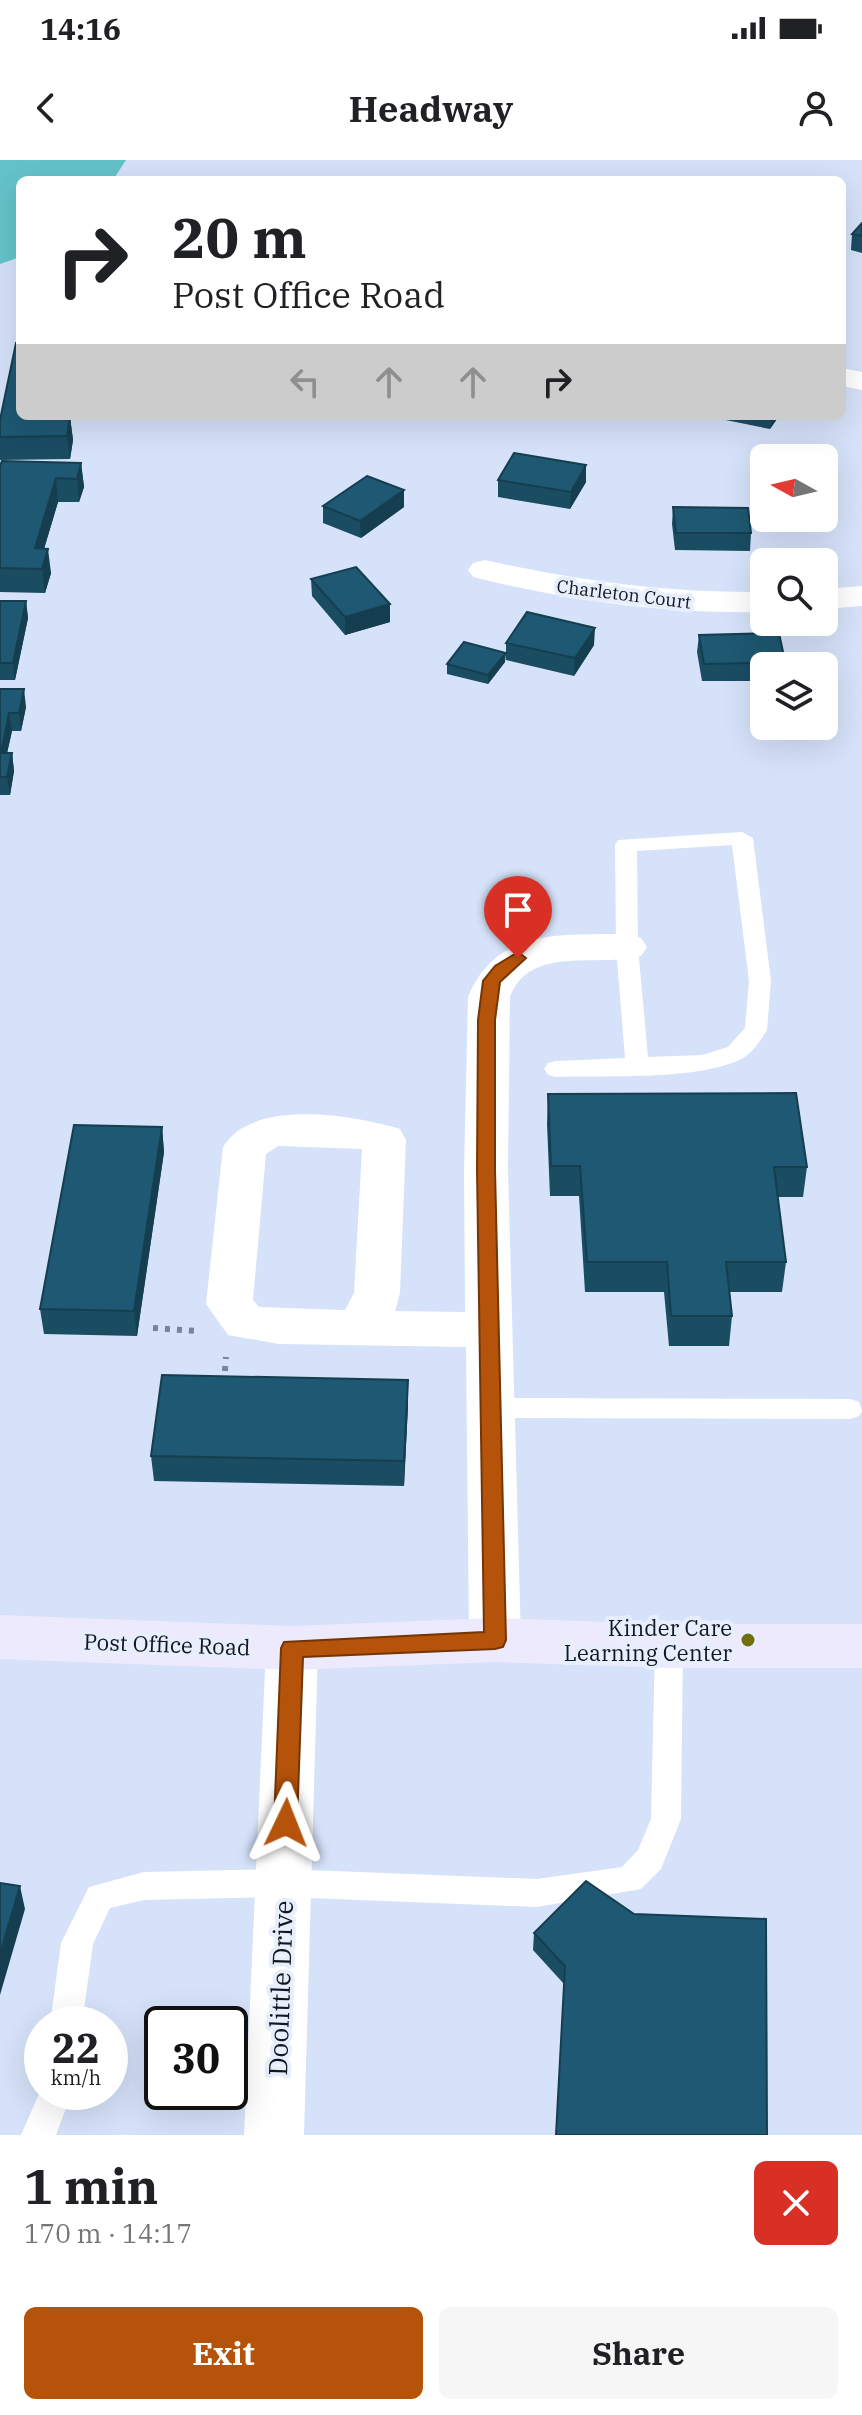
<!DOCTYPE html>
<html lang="en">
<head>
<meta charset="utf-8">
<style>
	body { margin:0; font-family:"IBM Plex Serif",serif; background:#f6f6f6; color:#202124; height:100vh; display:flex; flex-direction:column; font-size:30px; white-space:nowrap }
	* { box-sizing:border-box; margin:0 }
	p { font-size:26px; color:#757577 }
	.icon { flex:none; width:44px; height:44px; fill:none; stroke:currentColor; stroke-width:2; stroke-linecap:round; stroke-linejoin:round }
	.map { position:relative; height:1975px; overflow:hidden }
	.side { display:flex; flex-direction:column; background:#fff; flex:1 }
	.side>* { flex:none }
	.hud { position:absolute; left:16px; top:16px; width:830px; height:244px; border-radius:12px; box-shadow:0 8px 32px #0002; background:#fff; color:#202124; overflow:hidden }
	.needle { width:52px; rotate:278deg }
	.controls { position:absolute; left:750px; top:284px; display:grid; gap:16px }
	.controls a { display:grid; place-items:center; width:88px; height:88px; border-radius:12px; background:#fff; box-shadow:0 8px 32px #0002; font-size:40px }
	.speed { position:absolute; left:24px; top:1846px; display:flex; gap:16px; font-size:40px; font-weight:700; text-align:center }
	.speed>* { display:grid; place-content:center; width:104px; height:104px; border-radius:50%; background:#fff; box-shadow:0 8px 32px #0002; line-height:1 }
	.speed small { font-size:20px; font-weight:400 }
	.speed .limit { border:4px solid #111; border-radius:12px; background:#fff; color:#111 }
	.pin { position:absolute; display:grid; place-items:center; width:68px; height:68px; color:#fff; margin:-82px -34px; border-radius:50% 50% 50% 0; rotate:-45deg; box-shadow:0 0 8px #0007 }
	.pin .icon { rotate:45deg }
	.me { position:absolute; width:88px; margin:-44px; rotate:2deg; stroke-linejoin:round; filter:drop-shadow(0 0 6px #0008) }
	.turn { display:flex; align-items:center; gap:28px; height:168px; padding:0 24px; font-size:36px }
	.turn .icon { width:104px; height:104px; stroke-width:2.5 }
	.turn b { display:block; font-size:56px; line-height:68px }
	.lanes { display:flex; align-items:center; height:76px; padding:0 24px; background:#0003; justify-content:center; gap:40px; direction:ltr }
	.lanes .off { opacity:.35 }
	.round { display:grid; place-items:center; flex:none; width:84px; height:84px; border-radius:12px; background:#f6f6f6 }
	.headline { display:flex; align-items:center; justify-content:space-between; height:136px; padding:0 24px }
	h1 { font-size:48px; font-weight:800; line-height:60px }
	.action { display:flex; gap:16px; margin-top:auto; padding:16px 24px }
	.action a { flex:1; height:92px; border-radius:12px; background:#b45309; color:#fff; font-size:32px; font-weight:800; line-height:92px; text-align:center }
	.action a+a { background:#f6f6f6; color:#202124 }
	.status { display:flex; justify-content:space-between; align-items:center; height:56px; padding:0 40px; background:#fff; direction:ltr }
	.status svg { height:22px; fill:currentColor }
	header { display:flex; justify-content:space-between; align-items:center; height:104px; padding:0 24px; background:#fff; font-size:36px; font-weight:800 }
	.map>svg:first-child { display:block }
	.water { fill:#63c3c9 }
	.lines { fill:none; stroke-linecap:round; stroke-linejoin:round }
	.path { stroke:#7b8494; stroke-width:6; stroke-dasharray:5 7; stroke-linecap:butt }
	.lane { fill:#fff; fill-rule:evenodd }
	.street { fill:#fff; fill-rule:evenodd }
	.secondary { fill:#eeeafe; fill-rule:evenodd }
	.wall { fill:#1a4c62 }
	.shaded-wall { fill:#153e50 }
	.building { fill:#1e5872; stroke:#153e50; stroke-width:2 }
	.route { fill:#b45309; stroke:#753606; stroke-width:2 }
	.poi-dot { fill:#736f11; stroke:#e7effd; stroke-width:3 }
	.labels { text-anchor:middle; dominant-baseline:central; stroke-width:8; stroke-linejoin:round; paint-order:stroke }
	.far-street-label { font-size:18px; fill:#13171f; stroke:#e7effd }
	.poi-label { font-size:22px; fill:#13171f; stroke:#e7effd; text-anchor:end }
	.street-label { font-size:22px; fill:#13171f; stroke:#e7effd }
	.near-street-label { font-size:26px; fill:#13171f; stroke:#e7effd }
</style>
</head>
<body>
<div class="status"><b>14:16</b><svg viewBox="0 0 49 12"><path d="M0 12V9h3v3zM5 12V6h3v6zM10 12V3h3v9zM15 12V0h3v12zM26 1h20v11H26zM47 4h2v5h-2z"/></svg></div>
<header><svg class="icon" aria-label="back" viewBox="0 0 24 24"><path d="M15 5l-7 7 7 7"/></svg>Headway<svg class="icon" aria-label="person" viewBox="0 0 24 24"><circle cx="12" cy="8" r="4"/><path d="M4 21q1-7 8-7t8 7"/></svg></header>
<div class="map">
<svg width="862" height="1975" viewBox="0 0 862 1975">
	<rect width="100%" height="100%" fill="#d5e2f9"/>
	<!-- water -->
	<path class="water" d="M0 0H126L113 20H20V97L0 104Z"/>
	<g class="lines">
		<!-- path -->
		<path class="path" d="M153 1168 196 1171
			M224 1223 226 1197"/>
		<!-- lane -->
		<path class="lane" d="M742 672 753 678 771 821 767 870C762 879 752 893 743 898 702 921 604 915 556 917L548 915 544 909 548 903 556 901 625 898 616 787 615 685 618 680ZM732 685 749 821 745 868 728 887 702 895 648 897 638 787 637 691Z
			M491 1238 850 1239 859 1242 862 1251 859 1256 850 1259 491 1258 482 1255 478 1248 482 1241Z
			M669 1474 679 1478 683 1486 681 1659 661 1709 641 1729 537 1747 284 1737 144 1740 110 1748 93 1784 82 1864H50L61 1783 89 1727 144 1712 284 1709 537 1719 622 1707 638 1690 651 1659 655 1486 659 1478Z
			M42 1927V1932H72L56 1975H21Z"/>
		<!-- street -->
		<path class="street" d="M842 208 862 212V230L842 226Z
			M485 400C578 421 669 433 764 432V452C665 454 569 441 473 417L468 410 473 403Z
			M862 426V446L824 449V429Z
			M627 774 641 778 647 787 641 796C598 808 530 784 510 837L508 1009 521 1480 513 1495 495 1502 477 1495 469 1480 466 1187 279 1184 228 1175 206 1144 223 987C252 938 353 955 400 969L406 980 400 1133 395 1151 465 1152 464 1009 468 837C496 767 563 775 627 774ZM278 986 362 989 354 1133 345 1150 259 1147 253 1140 266 994Z
			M292 1466 311 1473 318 1488 304 1975H244L266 1488 273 1473Z"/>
		<!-- secondary -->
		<path class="secondary" d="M0 1455 292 1466 495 1458 669 1464H862V1508H669L495 1502 292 1510 0 1499Z"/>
	</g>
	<!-- wall -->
	<path class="wall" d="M862 63V93L851 90 852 74Z
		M706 256H779L770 269Z
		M70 257 73 280 70 299 0 300V260Z
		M81 303 84 327 79 342H58L44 389 51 413 45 433 0 432V306Z
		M498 320 586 322 570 349 498 337Z
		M404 330V347L361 378 323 363V346Z
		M673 347 751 373 750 391 675 390 672 364Z
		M311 419 390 462 345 475 312 436Z
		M0 441H26L28 458 15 520H0Z
		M699 475 764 506V530H752L750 521H702L697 492Z
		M506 483 594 485 574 516 506 500Z
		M505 502 488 524 447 514V504Z
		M0 529 26 547 21 571H12L7 593H12L14 611 10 635H0Z
		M548 934 807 1007 803 1037H778L786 1102 782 1132H730L732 1156 729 1186H669L664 1132H585L579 1036H550L547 964Z
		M162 967 164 992 137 1176 44 1174 40 1149Z
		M408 1220V1245L404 1326 154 1321 151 1296Z
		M586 1721 564 1824 533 1790 534 1773Z"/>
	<!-- shaded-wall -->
	<path class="shaded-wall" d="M772 256H779L770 269Z
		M70 257 73 280 70 299 67 276Z
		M81 303 84 327 79 342 77 319Z
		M586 305V322L570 349 571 332Z
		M56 318 58 342 38 409 35 388Z
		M404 330V347L361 378 360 361Z
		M48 389 51 413 45 433 42 409Z
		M26 441 28 458 15 520 13 503Z
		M390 444V462L345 475V457Z
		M595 468 594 485 574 516 575 498Z
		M506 493 505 502 488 524V515Z
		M24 529 26 547 21 571 19 553Z
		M9 553 12 571 3 611 1 593Z
		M12 593 14 611 10 635 7 617Z
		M162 967 164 992 137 1176 134 1151Z
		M408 1220V1245L404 1326V1301Z
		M20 1726 25 1749 0 1835V1794Z"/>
	<!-- building -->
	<path class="building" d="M862 63V76L852 74Z
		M16 183H20V256L70 257 67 276 0 277V260Z
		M514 293 586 305 571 332 498 320Z
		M2 301 81 303 77 319 56 318 35 388 48 389 42 409 0 408V306Z
		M367 316 404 330 360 361 323 346Z
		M673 347 748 348 751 373H676Z
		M356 407 390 444 345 457 311 419Z
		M0 441H26L13 503H0Z
		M527 452 595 468 575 498 506 483Z
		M779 473 786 506H764V512L754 513 752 503 704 504 699 475Z
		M464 482 506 493 488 515 447 504Z
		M0 529H24L19 553H9L1 593H12L7 617H0Z
		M796 933 807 1007H774L786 1102H726L732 1156H671L667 1102H587L580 1006H551L548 934Z
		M74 965 162 967 134 1151 40 1149Z
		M162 1215 408 1220 404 1301 151 1296Z
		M586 1721 634 1754 766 1759 767 1975H556L565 1806 534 1773Z
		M0 1723 20 1726 0 1794Z"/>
	<!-- route -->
	<path class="route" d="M518 792 526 798 500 822 495 860V1009L506 1480 503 1487 495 1489 303 1497 297 1663 294 1670 286 1673 278 1670 274 1663 281 1488 284 1482 484 1472 477 1009 478 860 483 821 495 806Z"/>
	<!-- markers -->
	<circle class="poi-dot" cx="748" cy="1480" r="8"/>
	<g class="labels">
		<!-- far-street labels -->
		<g class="far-street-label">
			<text transform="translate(624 434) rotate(7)">Charleton Court</text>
		</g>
		<!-- poi labels -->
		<g class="poi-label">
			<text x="732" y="1467">Kinder Care<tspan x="732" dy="25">Learning Center</tspan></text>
		</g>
		<!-- street labels -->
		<g class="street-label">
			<text transform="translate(167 1484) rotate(2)">Post Office Road</text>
		</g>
		<!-- near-street labels -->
		<g class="near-street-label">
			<text transform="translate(280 1828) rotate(-88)">Doolittle Drive</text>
		</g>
	</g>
</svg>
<div class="controls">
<a><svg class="needle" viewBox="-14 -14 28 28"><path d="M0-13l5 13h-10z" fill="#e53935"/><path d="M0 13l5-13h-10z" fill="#757577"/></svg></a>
<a><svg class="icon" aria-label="search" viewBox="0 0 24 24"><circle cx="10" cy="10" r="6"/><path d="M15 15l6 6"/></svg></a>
<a><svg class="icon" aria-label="layers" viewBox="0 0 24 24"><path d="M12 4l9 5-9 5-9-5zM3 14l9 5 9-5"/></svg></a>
</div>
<div class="speed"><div>22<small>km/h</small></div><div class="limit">30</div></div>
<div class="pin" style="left:518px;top:798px;background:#d93025"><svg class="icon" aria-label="arrive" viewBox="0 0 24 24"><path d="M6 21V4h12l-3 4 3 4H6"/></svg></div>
<svg class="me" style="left:286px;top:1663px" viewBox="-20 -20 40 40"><path d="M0-17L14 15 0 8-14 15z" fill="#b45309" stroke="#fff" stroke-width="4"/></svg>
<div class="hud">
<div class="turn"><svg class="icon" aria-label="right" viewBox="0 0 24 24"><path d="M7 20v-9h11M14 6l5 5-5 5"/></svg><div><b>20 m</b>Post Office Road</div></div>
<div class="lanes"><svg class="icon off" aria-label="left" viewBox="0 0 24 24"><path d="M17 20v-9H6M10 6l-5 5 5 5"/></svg><svg class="icon off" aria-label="ahead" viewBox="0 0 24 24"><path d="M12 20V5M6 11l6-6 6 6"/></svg><svg class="icon off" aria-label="ahead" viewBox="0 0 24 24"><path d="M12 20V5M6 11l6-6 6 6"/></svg><svg class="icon" aria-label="right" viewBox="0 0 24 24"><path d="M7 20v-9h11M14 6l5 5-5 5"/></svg></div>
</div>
</div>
<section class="side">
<div class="headline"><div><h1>1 min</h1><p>170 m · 14:17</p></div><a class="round" style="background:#d93025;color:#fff"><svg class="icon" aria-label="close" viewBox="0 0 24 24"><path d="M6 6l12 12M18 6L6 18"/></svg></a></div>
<div class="action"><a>Exit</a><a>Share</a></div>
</section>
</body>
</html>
